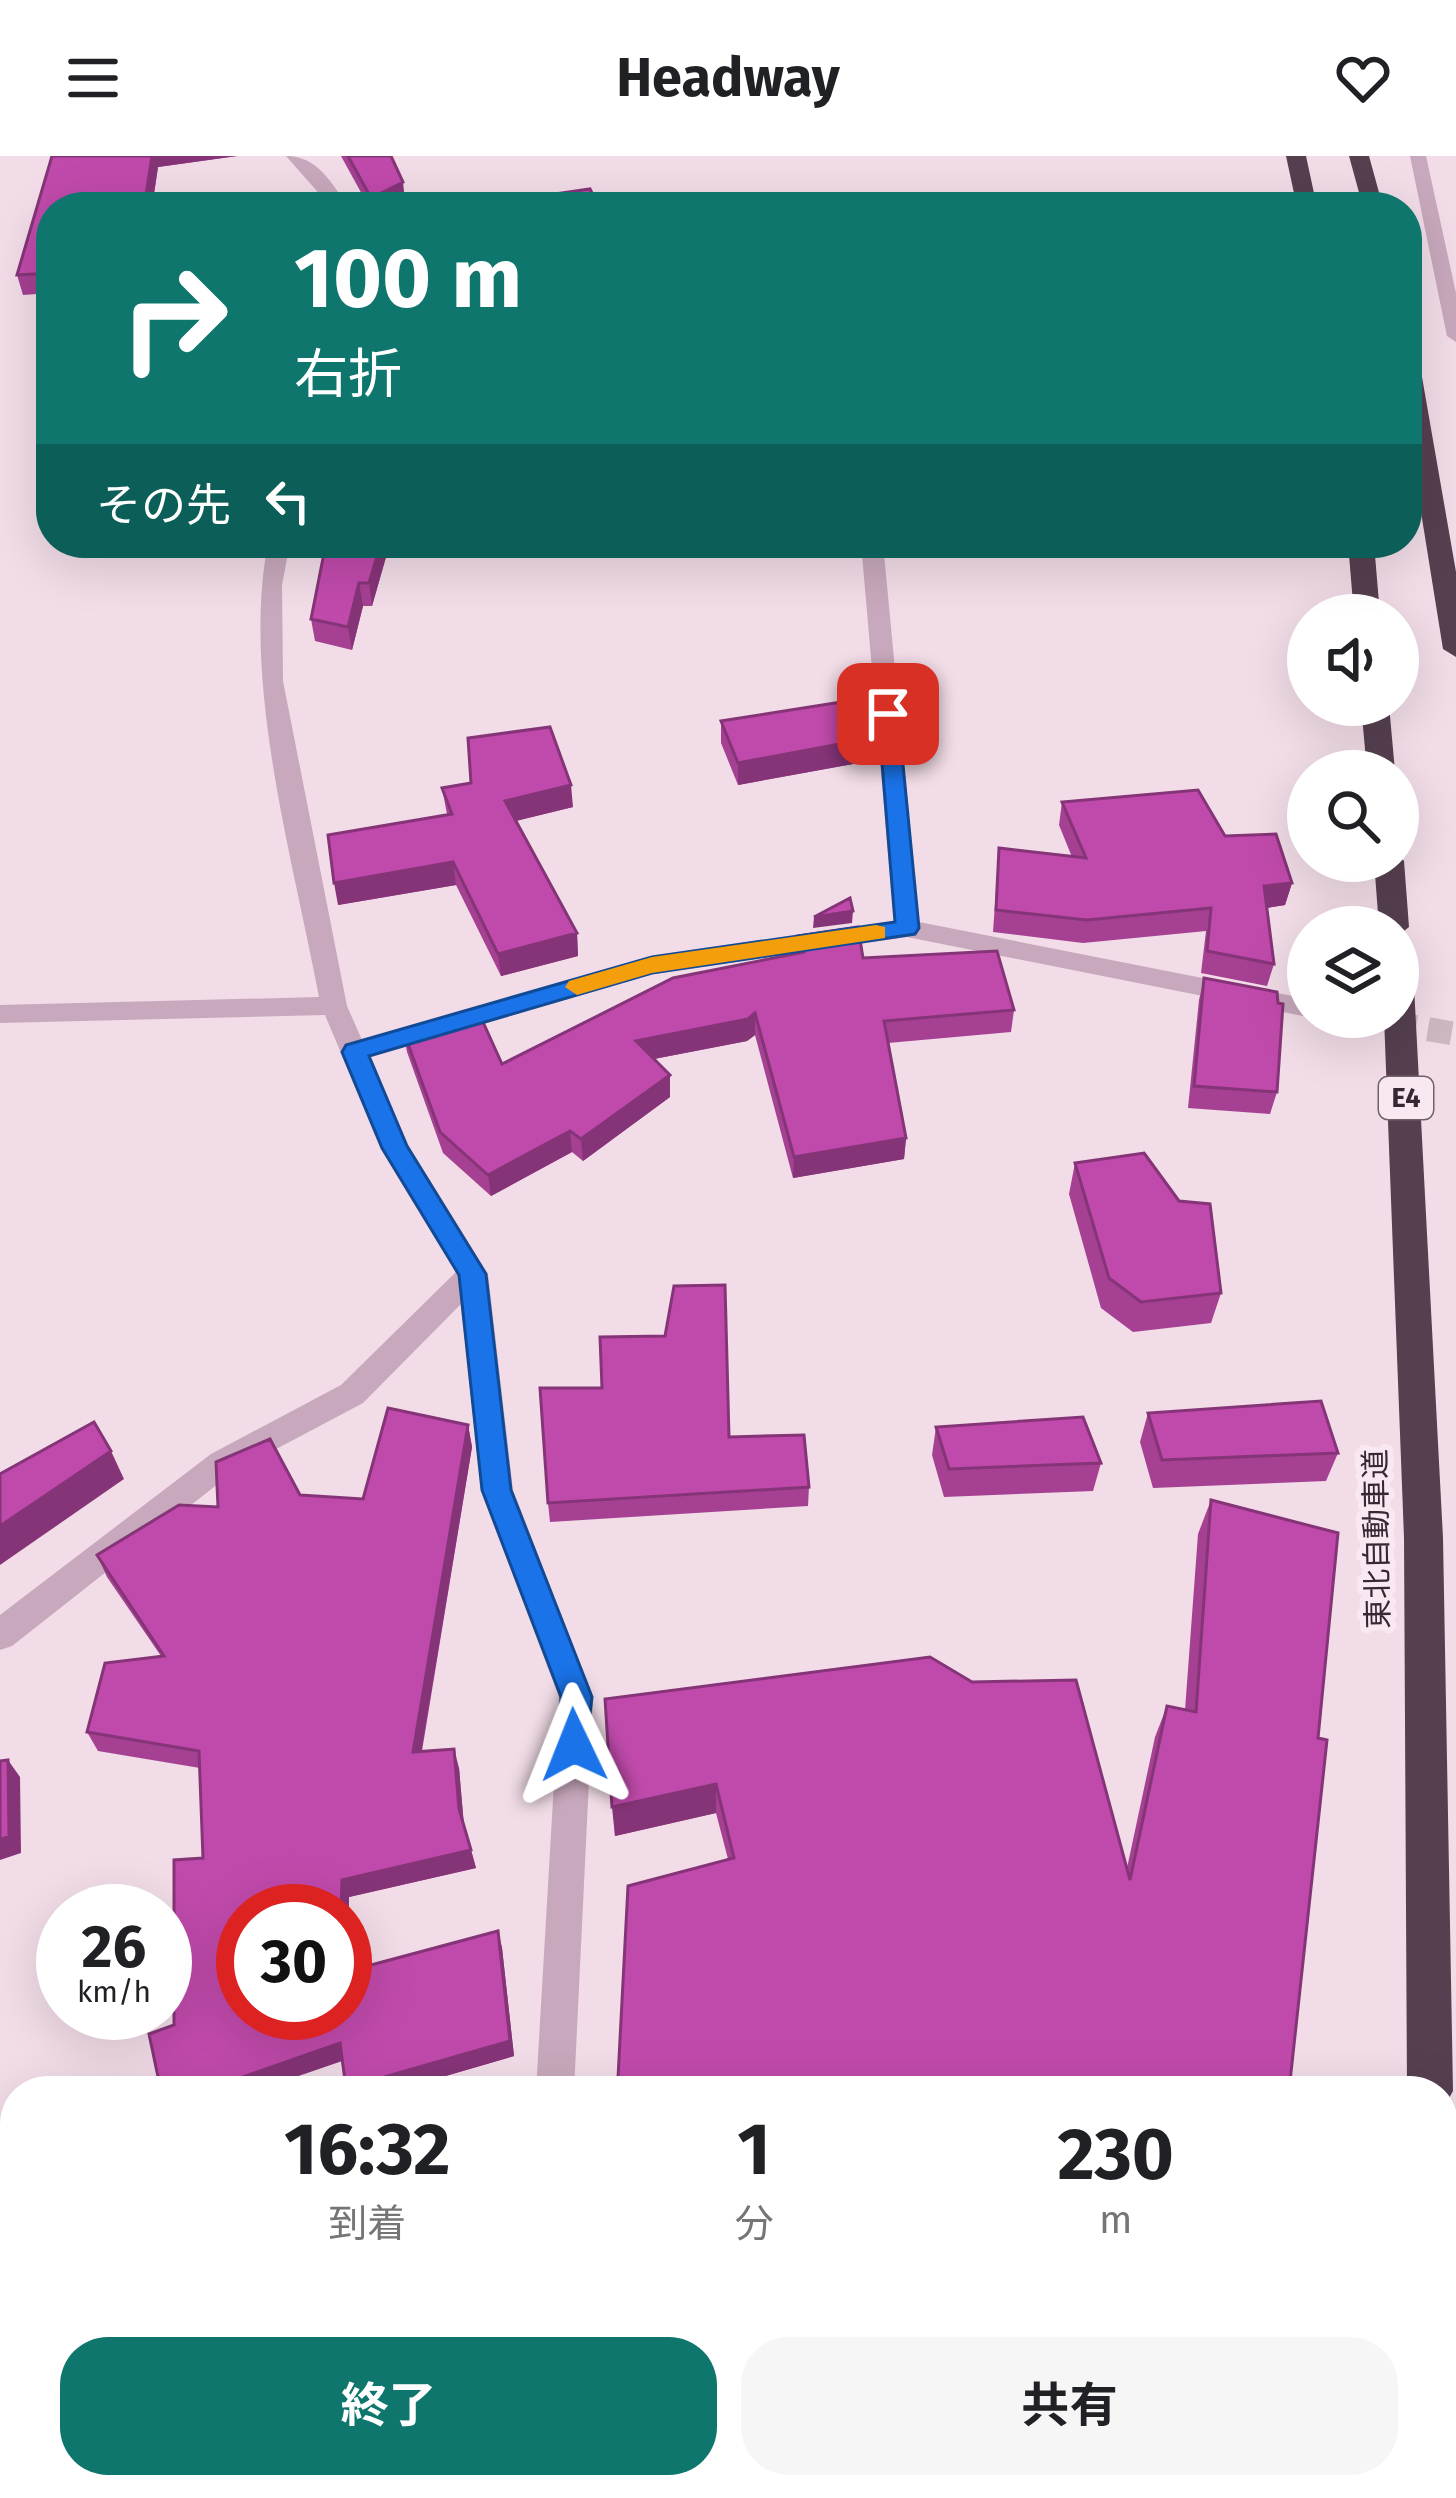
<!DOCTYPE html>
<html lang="ja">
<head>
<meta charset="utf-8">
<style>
	body { margin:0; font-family:"Fira Sans","Noto Sans JP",sans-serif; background:#f6f6f6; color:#202124; height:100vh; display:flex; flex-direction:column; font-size:45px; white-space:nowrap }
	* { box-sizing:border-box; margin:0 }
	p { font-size:39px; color:#757577 }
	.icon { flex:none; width:66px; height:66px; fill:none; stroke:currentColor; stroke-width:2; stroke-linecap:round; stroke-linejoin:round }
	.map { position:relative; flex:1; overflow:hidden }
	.details { position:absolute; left:0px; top:1920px; width:1458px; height:423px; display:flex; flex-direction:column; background:#fff; border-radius:48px 48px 0 0; box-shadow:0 12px 48px #0002 }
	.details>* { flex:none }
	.guide { position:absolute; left:36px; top:36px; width:1386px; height:366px; border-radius:48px; box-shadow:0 12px 48px #0002; background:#0f766e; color:#fff; overflow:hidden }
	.fabs { position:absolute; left:1287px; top:438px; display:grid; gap:24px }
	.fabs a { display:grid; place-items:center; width:132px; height:132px; border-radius:50%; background:#fff; box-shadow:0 12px 48px #0002; font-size:60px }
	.speed { position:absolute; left:36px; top:1728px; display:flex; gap:24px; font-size:60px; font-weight:700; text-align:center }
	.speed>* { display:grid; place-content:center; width:156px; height:156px; border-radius:50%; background:#fff; box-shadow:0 12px 48px #0002; line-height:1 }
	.speed small { font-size:30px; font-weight:400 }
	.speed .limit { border:18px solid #d22; background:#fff; color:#111 }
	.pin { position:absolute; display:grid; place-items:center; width:102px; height:102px; color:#fff; margin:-51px; border-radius:24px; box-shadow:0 6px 18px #0006 }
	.me { position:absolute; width:132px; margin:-66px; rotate:358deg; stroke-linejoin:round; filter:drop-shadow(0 0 9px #0008) }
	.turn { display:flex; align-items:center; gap:42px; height:252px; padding:0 60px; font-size:54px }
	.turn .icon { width:156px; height:156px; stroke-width:2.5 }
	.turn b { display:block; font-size:84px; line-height:102px }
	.then { display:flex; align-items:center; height:114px; padding:0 60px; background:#0003; gap:24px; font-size:45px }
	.eta { display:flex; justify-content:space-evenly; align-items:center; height:204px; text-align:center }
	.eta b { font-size:72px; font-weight:700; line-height:84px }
	.action { display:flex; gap:24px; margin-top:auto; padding:24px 60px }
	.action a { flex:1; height:138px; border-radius:48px; background:#0f766e; color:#fff; font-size:48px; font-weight:700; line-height:138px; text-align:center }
	.action a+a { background:#f6f6f6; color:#202124 }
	header { display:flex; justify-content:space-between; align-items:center; height:156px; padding:0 60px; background:#fff; font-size:54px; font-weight:700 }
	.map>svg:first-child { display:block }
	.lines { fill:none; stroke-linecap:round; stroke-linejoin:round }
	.river { fill:#7dad7c; fill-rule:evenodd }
	.minor-tunnel { stroke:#ccb8c3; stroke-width:24; stroke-dasharray:24 12; stroke-linecap:butt }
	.minor { fill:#c8a8bc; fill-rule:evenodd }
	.highway { fill:#564050; fill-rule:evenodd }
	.wall { fill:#a54093 }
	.shaded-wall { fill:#863478 }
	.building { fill:#c04aab; stroke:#863478; stroke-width:3 }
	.route { fill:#1a73e8; stroke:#114b97; stroke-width:3 }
	.slow { fill:#f59e0b }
	.labels { text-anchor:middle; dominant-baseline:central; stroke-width:12; stroke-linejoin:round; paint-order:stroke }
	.shield { fill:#f9e8f1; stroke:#70626b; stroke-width:3 }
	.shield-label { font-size:27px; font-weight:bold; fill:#362832 }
	.street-label { font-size:30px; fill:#362832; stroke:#f9e8f1 }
</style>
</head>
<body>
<header><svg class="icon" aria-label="menu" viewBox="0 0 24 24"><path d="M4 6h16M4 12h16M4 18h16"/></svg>Headway<svg class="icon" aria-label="heart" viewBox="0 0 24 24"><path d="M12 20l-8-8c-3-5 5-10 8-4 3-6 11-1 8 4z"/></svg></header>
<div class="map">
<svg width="1456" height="2342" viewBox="0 0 1456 2342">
	<rect width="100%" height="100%" fill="#f1dce7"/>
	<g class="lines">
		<!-- river -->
		<path class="river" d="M15 2089V2229L0 2235V2095Z
			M1443 2214 1456 2218V2342H1400L1392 2338 1387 2328H1443Z"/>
		<!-- minor-tunnel -->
		<path class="minor-tunnel" d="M1357 861 1456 878"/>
		<!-- minor -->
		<path class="minor" d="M286 0C318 0 331 27 349 51H331Z
			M1410 0H1426L1456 137V186L1447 180Z
			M268 387H290L282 429 283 525 347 850 362 884 652 800 894 765 861 387H883L919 766 1308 843V861L907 781 653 818 369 901 408 989 488 1118 513 1334 593 1541 574 1935H536L559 1541 481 1334 461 1148 363 1247 233 1316 12 1490 0 1494V1459L211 1298 341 1229 456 1116 381 992 325 859 0 867V849L319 841C293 702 241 525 268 387Z
			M539 2328H583L582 2342H538Z
			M1187 2328H1238L1244 2342H1193Z"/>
		<!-- highway -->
		<path class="highway" d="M1286 0H1306L1317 51H1297Z
			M1349 0H1369L1383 51H1363Z
			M1407 191 1418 198 1456 416V501L1443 493 1407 269Z
			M1348 387H1374L1380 459H1354Z
			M1361 549H1389L1395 615H1367Z
			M1398 698 1404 705 1409 771 1398 780V771H1379L1374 705H1398Z
			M1398 819 1409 822 1414 830 1443 1382 1453 1935 1443 1953V1935H1407L1404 1382 1384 861H1398Z
			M1443 2307 1456 2328V2342H1404V2328H1443Z"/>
	</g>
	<!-- wall -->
	<path class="wall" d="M52 0H237L158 11 152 51H51V137L23 139 17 119Z
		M341 0H391L405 45 392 51H369Z
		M388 394 372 450H363L352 494 315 485 311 463Z
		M721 565 875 604 738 629 721 587Z
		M442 632 573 651 516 665 577 777 578 800 501 820 456 729 338 749 447 658Z
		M1062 646 1225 680 1292 727 1285 749 1267 752 1274 808 1267 830 1201 817 1206 775 1083 787 993 776 999 692 1072 701 1059 669Z
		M798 780 1014 854 1011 876 888 887 906 982 904 1003 793 1022 755 879 747 885 654 903 670 919V941L583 1005 572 996 491 1040 443 997 407 896 403 874 502 908 797 797Z
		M1204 822 1277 936 1270 958 1188 952 1199 844Z
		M1075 1007 1221 1137 1211 1167 1133 1176 1101 1152 1069 1038Z
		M1148 1257 1338 1297 1326 1325 1153 1332 1140 1286Z
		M468 1269 472 1291 422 1595 459 1612 464 1669 476 1712 349 1741 348 1815 498 1775 502 1792 514 1900 394 1935H348L343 1904 174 1869 203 1702 200 1612 98 1595 87 1576 161 1500 107 1421 97 1399 218 1351 300 1339 363 1343Z
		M936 1271 1101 1307 1093 1335 944 1341 932 1299Z
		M729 1281 809 1331 808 1350 550 1366 548 1347Z
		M1211 1344 1318 1582 1289 1935H619L618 1922 728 1703 716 1657 615 1680 605 1543 1127 1712 1155 1581 1167 1550 1185 1554 1198 1378Z"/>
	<!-- shaded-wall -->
	<path class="shaded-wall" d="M152 0H237L158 11 152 51H149L146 39Z
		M403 26 405 45 392 51H373L371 42Z
		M381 387H387L388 394 372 450 369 427Z
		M359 427 363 450 352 494 348 471Z
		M877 581 875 604 738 629V607Z
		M571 629 573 651 507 667 505 645Z
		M453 706 456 729 338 749 334 727Z
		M1292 727 1285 749 1258 753 1264 730Z
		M853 755 852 767 813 772 814 761Z
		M577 777 578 800 501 820 498 798Z
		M755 857V879L747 885 638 906 636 885Z
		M670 919V941L583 1005 581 983Z
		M570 975 572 996 491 1040 488 1019Z
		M906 982 904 1003 793 1022 794 1001Z
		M468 1269 472 1291 418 1615 413 1596Z
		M111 1295 124 1323 0 1409V1370Z
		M454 1593 459 1612 464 1671 459 1653Z
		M8 1604 20 1621 21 1697 0 1704V1684Z
		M716 1628V1657L615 1680 612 1651Z
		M471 1694 476 1712 349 1741 347 1833 345 1828V1755H341L342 1724Z
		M498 1775 502 1792 514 1900 394 1935H348L346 1932Z
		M340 1887 348 1903 255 1935H203Z
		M500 2328H507L505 2342H498Z"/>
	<!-- building -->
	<path class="building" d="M52 0H152L146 39 124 41 121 51H51V117L17 119Z
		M348 0H391L403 26 371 42Z
		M590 33 599 51H509L506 45Z
		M326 387H381L369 427H359L348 471 311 463Z
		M873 541 877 581 738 607 721 565Z
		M550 571 571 629 505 645 577 777 498 798 453 706 334 727 328 679 452 658 442 632 471 627 468 582Z
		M1198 634 1225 680 1276 678 1292 727 1264 730 1274 808 1207 795 1211 752 1087 764 996 754 999 692 1086 702 1062 646Z
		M850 742 853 755 814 761Z
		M858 771 863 802 997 795 1014 854 884 865 906 982 794 1001 755 857 748 863 636 885 670 919 581 983 570 975 488 1019 440 976 403 874 478 855 502 908 673 822 804 796 798 780Z
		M1204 822 1277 836 1278 847 1283 848 1277 936 1194 930Z
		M1144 997 1179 1045 1210 1048 1221 1137 1141 1146 1109 1122 1075 1007Z
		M725 1129 729 1281 804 1279 809 1331 548 1347 540 1232H602L600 1181 665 1180 674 1130Z
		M1321 1245 1338 1297 1162 1304 1148 1257Z
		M388 1252 468 1269 413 1596 454 1593 459 1653 471 1694 342 1724 341 1755H243V1857H345V1816L498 1775 510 1885 346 1932 340 1887 203 1935H161L149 1878 174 1869V1704L203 1702 199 1595 87 1576 105 1507 164 1500 97 1399 179 1349 218 1351 216 1306 270 1283 300 1339 363 1343Z
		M1083 1261 1101 1307 949 1313 936 1271Z
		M94 1266 111 1295 0 1370V1318Z
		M1211 1344 1338 1377 1318 1582 1327 1584 1289 1935H687L618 1922 628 1730 734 1702 716 1628 612 1651 605 1543 930 1501 972 1526 1076 1524 1130 1724 1167 1550 1196 1556Z
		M8 1604 9 1680 0 1684V1605Z
		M399 2328H500L498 2342H397Z
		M677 2328H837L840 2342H679Z"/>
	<!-- route -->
	<path class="route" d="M888 552 898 558 919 772 915 778 652 817 369 900 407 990 486 1118 511 1334 592 1541 585 1600 574 1604 562 1600 558 1589 561 1541 482 1334 459 1119 382 992 342 896 346 889 652 801 895 766 878 558Z"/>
	<!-- slow -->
	<path class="slow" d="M876 769 885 771V782L652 817 577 839 565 831 569 825 652 801Z"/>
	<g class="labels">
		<!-- shield labels -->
		<rect class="shield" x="1379" y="921" width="54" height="42" rx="9"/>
		<g class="shield-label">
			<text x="1406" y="942">E4</text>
		</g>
		<!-- street labels -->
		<g class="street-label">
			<text transform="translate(1377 1383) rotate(-91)">東北自動車道</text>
		</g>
	</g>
</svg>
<div class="fabs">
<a><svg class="icon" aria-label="sound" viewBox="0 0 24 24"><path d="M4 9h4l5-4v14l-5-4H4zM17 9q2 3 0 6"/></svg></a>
<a><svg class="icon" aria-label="search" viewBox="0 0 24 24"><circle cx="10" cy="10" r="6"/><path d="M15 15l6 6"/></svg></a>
<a><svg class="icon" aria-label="layers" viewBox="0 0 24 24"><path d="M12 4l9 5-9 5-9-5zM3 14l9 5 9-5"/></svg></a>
</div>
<div class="speed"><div>26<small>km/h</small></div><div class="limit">30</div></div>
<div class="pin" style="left:888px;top:558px;background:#d93025"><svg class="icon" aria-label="arrive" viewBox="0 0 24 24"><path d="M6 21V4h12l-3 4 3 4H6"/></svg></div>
<svg class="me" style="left:574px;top:1589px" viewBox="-20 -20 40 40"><path d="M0-17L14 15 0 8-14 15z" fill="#1a73e8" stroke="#fff" stroke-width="4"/></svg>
<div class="guide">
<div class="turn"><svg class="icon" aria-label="right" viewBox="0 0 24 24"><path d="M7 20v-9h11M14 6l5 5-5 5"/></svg><div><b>100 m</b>右折</div></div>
<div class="then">その先<svg class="icon" aria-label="left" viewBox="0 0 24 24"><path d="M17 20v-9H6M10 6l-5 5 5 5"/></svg></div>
</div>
<section class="details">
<div class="eta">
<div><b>16:32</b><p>到着</p></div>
<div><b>1</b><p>分</p></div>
<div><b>230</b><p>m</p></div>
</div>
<div class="action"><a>終了</a><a>共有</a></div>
</section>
</div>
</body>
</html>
